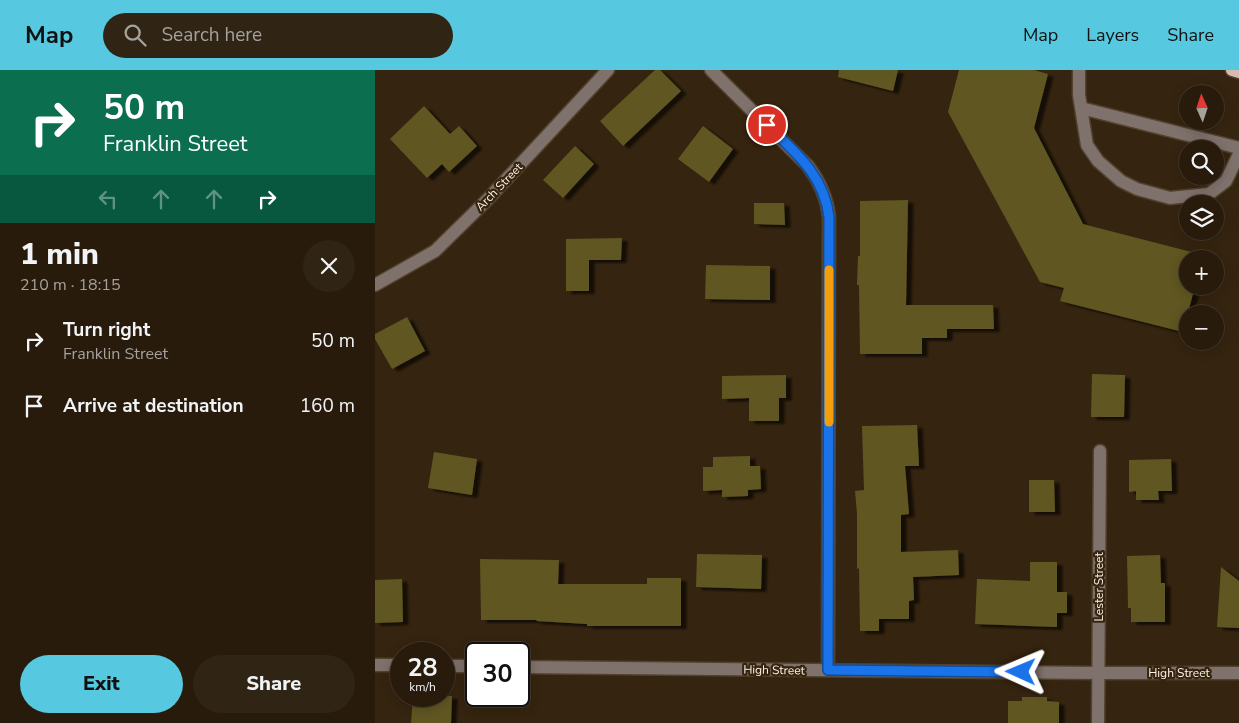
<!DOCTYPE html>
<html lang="en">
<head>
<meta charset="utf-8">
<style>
	body { margin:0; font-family:"Nunito Sans",sans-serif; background:#302414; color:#f1f3f6; height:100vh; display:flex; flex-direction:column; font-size:19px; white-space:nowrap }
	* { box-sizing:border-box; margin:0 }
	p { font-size:16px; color:#a5a19d }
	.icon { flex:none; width:28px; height:28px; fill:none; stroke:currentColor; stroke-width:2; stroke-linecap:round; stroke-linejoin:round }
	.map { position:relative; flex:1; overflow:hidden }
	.sheet { display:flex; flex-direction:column; background:#281b0b; width:375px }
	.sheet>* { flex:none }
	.guide { background:#0b6e4f; color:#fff; overflow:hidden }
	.needle { width:32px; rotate:357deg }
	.buttons { position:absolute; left:804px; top:15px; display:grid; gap:10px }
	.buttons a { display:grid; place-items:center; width:45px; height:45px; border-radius:50%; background:#281b0b; box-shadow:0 2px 12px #0003,0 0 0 1px #44392c; font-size:25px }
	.speed { position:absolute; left:15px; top:572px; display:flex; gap:10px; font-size:25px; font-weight:700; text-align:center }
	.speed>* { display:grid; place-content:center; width:65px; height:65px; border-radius:50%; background:#281b0b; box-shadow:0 2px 12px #0003,0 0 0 1px #44392c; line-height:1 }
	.speed small { font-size:12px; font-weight:400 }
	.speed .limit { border:2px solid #111; border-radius:8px; background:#fff; color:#111 }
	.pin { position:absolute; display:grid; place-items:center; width:42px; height:42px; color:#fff; margin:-21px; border:2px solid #fff; border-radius:50%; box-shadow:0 1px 5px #0007 }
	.me { position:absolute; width:55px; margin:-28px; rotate:271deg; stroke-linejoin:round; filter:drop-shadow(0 0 4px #0008) }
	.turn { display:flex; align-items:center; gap:18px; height:105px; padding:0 20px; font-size:22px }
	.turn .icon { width:65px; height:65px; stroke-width:2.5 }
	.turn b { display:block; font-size:35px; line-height:42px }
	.lanes { display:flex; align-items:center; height:48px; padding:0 20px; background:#0003; justify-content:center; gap:25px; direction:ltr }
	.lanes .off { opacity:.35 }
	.round { display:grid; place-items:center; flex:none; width:52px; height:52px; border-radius:26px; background:#302414 }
	.overview { display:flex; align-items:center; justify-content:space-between; height:85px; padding:0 20px }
	h1 { font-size:30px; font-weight:800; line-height:38px }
	.cta { display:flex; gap:10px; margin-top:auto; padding:10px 20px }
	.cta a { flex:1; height:58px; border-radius:30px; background:#56c9e0; color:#111; font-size:20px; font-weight:800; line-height:58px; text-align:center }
	.cta a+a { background:#302414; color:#f1f3f6 }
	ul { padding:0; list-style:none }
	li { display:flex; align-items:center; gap:15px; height:65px; padding:0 20px }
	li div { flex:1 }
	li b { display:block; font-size:19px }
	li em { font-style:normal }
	header { display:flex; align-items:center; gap:30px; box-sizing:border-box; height:70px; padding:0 25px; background:#56c9e0; color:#111 }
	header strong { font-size:24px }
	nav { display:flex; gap:28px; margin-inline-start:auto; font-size:18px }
	.search { width:350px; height:45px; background:#302414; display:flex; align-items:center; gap:12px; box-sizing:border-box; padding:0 18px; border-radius:28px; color:#a5a19d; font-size:19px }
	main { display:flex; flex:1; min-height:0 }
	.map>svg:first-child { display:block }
	.building { fill:#5f5622; filter:url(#shadow) }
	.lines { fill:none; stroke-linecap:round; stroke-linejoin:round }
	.minor-casing { stroke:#51412d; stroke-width:15 }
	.major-casing { stroke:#51412d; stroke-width:15 }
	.minor { stroke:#7f716c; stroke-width:12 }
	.major { stroke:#d7bbb0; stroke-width:12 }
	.route-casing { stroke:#114b97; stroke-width:12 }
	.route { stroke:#1a73e8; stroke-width:9 }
	.slow { stroke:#f59e0b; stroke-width:9 }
	.labels { text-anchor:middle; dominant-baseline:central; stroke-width:4.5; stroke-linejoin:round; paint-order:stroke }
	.street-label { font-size:12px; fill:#fef2e5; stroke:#35240f }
</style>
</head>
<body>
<header>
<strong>Map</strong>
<div class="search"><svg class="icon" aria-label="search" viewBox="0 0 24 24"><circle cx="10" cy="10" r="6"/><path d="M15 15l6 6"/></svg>Search here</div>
<nav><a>Map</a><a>Layers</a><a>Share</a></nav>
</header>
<main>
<section class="sheet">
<div class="guide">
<div class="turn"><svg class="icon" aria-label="right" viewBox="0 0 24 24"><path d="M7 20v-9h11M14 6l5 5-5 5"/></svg><div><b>50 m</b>Franklin Street</div></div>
<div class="lanes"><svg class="icon off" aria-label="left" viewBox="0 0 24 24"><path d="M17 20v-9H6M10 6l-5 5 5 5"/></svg><svg class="icon off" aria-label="ahead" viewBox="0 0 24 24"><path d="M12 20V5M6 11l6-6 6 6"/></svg><svg class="icon off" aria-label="ahead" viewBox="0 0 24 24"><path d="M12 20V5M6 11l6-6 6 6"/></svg><svg class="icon" aria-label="right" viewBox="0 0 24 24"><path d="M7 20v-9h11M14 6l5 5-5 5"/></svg></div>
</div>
<div class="overview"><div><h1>1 min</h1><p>210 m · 18:15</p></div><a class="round"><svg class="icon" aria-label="close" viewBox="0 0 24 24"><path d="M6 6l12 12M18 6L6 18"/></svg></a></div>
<ul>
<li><svg class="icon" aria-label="right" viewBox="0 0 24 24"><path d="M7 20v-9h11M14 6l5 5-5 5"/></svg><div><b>Turn right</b><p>Franklin Street</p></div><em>50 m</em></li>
<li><svg class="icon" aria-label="arrive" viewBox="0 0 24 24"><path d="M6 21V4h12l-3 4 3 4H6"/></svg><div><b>Arrive at destination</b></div><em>160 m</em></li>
</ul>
<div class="cta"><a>Exit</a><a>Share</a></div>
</section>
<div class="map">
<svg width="864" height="653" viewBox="0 0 864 653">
	<defs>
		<filter id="shadow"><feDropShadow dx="5.5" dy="3" stdDeviation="1" flood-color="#0009"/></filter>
	</defs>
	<rect width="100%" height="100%" fill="#35240f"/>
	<!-- building -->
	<path class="building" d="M280 0H285L306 21 248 76 225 51Z
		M464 0H523L518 21 463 7Z
		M584 0H659L673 4 659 58 708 154 828 185 827 189H812V216H820L808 262 685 231 689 218 665 212 573 42Z
		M49 36 75 64 84 56 102 76 74 102 67 94 52 108 15 69Z
		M328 56 358 79 334 112 303 89Z
		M200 76 219 94 188 128 168 110Z
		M533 130 531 235H618L619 259H572V268H547V284H485L484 215H482L483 186H485V131Z
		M379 133H409L410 155 379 154Z
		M247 168 246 190H214V221H191V169Z
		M331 195 395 196V230L330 229Z
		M32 247 50 281 17 299 0 269V264Z
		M717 304 750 305 749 347H716Z
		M411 305V328H404V351H374V328L347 329V306Z
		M542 355 544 396H530L534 444 526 445V482L583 480 584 505 538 507 539 530 534 531V549H504V561H485L484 498 482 499V444L480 421 489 420 487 356Z
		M59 382 102 389 97 425 53 418Z
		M375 386V396H385L386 419 373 420V426L347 427V420L328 421V397H338V387Z
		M796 389 797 421H783L784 430H761V421L754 422V390Z
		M654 410H679L680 442H654Z
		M322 484 387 485 386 519 321 517Z
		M785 485 786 513H790V552H756V538H753L752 486Z
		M105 489 184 490 183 514H272V508H306V556H212V554L161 551 162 550H106Z
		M655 492H682V522H692V543H682V557L600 554 602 509 655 511Z
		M846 497 864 511V558L842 557Z
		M27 509 28 552 0 553V510Z
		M38 626H77L76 653H36Z
		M647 627H672V631L684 632V653H633V631H647Z"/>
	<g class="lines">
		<!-- minor casing -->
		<g class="minor-casing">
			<path id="minor" d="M336 0 433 96C445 112 452 127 454 147L453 600
				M704 0V25L712 75 723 91 746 111 762 119 795 128 834 124 851 111 864 84
				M706 38 864 78
				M0 215 60 181 112 130 233 0
				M0 595H26
				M69 596H101
				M144 597 724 603H864
				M723 653 725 381"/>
		</g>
		<!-- major casing -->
		<g class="major-casing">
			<path id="major" d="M857 0 864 2"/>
		</g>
		<!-- minor -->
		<use href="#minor" class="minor"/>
		<!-- major -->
		<use href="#major" class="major"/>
	</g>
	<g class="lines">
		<!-- route casing -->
		<g class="route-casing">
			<path id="route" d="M392 55C421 83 449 105 454 147L453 600 646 602"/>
		</g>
		<!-- route -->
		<use href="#route" class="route"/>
		<!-- slow -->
		<path class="slow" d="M454 352V200"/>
	</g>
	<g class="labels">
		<!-- street labels -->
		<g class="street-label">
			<text transform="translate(124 117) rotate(-46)">Arch Street</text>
			<text transform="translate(724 517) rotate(-90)">Lester Street</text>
			<text transform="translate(399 600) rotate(1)">High Street</text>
			<text x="804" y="603">High Street</text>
		</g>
	</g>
</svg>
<div class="buttons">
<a><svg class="needle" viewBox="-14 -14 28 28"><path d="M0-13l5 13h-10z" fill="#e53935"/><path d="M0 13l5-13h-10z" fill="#a5a19d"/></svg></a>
<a><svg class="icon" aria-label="search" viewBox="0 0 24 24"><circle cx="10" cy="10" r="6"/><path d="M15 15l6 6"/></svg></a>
<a><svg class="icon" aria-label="layers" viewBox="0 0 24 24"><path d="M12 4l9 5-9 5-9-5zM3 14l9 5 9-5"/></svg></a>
<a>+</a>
<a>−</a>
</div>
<div class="speed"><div>28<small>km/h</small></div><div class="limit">30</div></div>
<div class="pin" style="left:392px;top:55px;background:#d93025"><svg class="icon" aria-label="arrive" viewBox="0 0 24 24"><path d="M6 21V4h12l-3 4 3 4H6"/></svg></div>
<svg class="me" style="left:646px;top:602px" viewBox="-20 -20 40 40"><path d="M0-17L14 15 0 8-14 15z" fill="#1a73e8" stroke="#fff" stroke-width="4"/></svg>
</div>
</main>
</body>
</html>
